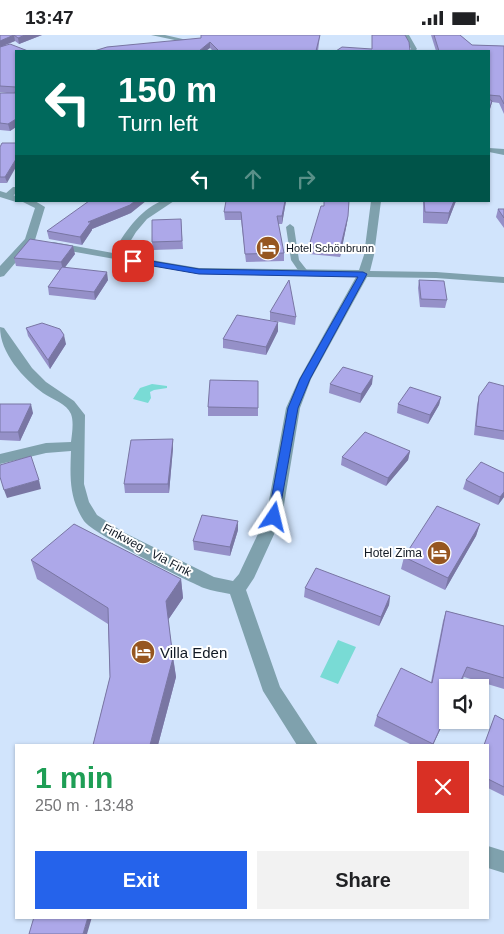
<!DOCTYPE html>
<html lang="en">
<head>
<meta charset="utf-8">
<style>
	body { margin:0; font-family:Helvetica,sans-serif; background:#f2f2f2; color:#202124; height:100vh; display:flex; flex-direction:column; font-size:19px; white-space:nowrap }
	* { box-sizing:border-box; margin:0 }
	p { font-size:16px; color:#757577 }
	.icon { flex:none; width:28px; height:28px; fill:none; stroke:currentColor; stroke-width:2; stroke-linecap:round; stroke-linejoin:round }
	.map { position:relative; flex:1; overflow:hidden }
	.side { position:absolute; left:15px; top:709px; width:474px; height:175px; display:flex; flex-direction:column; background:#fff; border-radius:0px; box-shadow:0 1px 4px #0004 }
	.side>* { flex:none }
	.top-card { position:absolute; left:15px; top:15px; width:475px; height:152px; border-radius:0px; box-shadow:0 1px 4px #0004; background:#00695c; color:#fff; overflow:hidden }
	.buttons { position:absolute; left:439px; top:644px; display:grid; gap:10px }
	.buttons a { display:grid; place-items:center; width:50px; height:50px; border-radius:0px; background:#fff; box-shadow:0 1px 4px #0004; font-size:25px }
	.pin { position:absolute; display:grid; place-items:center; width:42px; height:42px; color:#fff; margin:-21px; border-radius:10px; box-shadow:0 2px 8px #0006 }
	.me { position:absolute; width:55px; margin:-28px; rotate:10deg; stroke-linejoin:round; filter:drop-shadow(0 0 4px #0008) }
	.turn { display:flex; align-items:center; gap:18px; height:105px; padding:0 20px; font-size:22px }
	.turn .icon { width:65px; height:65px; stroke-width:2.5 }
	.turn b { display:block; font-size:35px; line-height:42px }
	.lanes { display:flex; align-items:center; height:48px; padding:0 20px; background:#0003; justify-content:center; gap:25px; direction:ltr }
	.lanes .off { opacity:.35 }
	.round { display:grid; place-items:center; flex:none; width:52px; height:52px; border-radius:0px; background:#f2f2f2 }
	.headline { display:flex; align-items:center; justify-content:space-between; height:85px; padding:0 20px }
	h1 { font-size:30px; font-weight:700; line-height:38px; color:#1e9e55 }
	.cta { display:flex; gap:10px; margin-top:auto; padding:10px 20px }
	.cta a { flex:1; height:58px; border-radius:0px; background:#2563eb; color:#fff; font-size:20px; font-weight:700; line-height:58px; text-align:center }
	.cta a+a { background:#f2f2f2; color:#202124 }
	.status { display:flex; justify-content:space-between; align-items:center; height:35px; padding:0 25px; background:#fff; direction:ltr }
	.status svg { height:14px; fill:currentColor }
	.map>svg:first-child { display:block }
	.water { fill:#79dbd5 }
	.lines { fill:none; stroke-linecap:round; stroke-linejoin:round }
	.lane { fill:#7fa1ad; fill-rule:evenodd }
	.street { fill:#7fa1ad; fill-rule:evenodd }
	.wall { fill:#9590c8 }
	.shaded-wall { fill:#7976a3 }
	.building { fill:#ada8e9; stroke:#7976a3 }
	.route { fill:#2563eb; stroke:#184099 }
	.labels { text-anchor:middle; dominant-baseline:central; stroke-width:4; stroke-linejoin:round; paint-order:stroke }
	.far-poi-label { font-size:11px; fill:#111924; stroke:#fff; text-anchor:start }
	.street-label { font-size:12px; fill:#111924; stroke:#fff }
	.poi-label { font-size:12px; fill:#111924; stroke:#fff; text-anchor:end }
	.near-poi-label { font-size:15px; fill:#111924; stroke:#fff; text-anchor:start }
</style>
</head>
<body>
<div class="status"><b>13:47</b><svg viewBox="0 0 49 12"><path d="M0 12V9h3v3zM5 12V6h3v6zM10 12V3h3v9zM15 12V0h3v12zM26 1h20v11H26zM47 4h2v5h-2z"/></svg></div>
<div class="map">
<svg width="504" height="899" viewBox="0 0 504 899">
	<rect width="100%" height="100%" fill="#d1e4fc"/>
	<!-- water -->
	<path class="water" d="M152 349 167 351V353L154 355 150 357 151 363 148 368 133 364 140 353Z
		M338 605 356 612 338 649 320 642Z"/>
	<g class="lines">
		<!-- lane -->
		<path class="lane" d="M13 152H16V158L11 163H5V159Z
			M290 189 294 192 299 225 310 239 308 241H302L291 225 286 192Z"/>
		<!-- street -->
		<path class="street" d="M151 0H165L187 5 184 7Z
			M403 0H409L417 14 415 16H409L411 14Z
			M489 113 504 114V120L489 117Z
			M0 156 16 161V166H18L16 167 0 162Z
			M21 166H35L45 172 35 205 4 241 0 242V231L25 204 35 173Z
			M161 166H174L147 184 136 197 122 220 199 233 359 235 364 220 371 166H381L374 220 370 236 436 237 504 242V248L436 243 367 242 311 344 300 373 282 482 254 543 246 555 280 652 318 710H297L263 656 230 559C222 557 212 556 204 553 185 545 93 499 84 486 69 463 70 442 71 416L46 418 0 429V419L46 408 71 407C72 399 74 387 71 379 67 369 52 364 43 358 23 343 0 318 0 292L4 293 32 333 46 347 74 366 85 380 84 449 89 467 97 480 123 497 214 542 233 546 239 539 266 482 286 373 299 344 356 242 199 239 53 213 48 210 53 207 113 218C125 197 138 177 161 166Z
			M488 811 504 816V838L488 833Z"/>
	</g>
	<!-- wall -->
	<path class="wall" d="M0 0H42L19 9 15 6 5 10 16 16V92L10 96 0 95V58H7L0 57Z
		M320 0 318 16H213L210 13 107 12Z
		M431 0H460L472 10 504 11V79L499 68 492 67 489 78V16H436Z
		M0 112 7 148H0Z
		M286 166 282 189H278L284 218V226L246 227 241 185H225L224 177Z
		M349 166 347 188 340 222 309 219V211L324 171Z
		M423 166H456L447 189 423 188Z
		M498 174H504V193L496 182Z
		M131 178 92 194V195L82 210 49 204 47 196Z
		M181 184 183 214 153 215 152 207Z
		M75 219 65 232 108 245 95 265 49 260 48 252 60 235 16 231 14 223Z
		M419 245 447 265 445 273 420 272 418 253Z
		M270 277 296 282 295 290 270 285Z
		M278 287V296L266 320 223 313V304Z
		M26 293 66 309 50 334 28 301Z
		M258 346V381H208V372Z
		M330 349H372L360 368 329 358Z
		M504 351V405L474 400 477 370 479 361Z
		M441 362 439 370 428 389 397 378 398 369Z
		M0 369 33 378 20 406 0 405Z
		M173 404V413L169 458H125L124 449Z
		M410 416 408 425 386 451 341 430 342 422Z
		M504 438V462L498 470 463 454 466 445Z
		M480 489 476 501 445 555 401 534 404 522Z
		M238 495 230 521 194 515 193 506Z
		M31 525 181 544 183 563 168 585 176 642 158 710H93L110 642 108 589 37 544Z
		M305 553 390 561 389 570 379 591 304 562Z
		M446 576 504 591V654L464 642 459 652H448L433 710H412L374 691 377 681 431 647 443 586Z
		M495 680 504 685V761L488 753V710H484Z"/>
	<!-- shaded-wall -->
	<path class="shaded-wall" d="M14 0 15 6 0 12V6Z
		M25 0H42L19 9 18 3Z
		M210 7V13L206 16H199Z
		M16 84V92L10 96 8 89Z
		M16 124V132L7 148 5 142Z
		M135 166H146L131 178 92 194V195L82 210 80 202 88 187Z
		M285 166H286L282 189V181Z
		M454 166H456L447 189 449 178Z
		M348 181 347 188 340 222V214Z
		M73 211 75 219 63 235 61 227Z
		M107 237 108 245 95 265 94 257Z
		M278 287V296L266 320V312Z
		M64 300 66 309 50 334 48 325Z
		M373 341 372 349 360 368 361 359Z
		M441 362 439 370 428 389 430 380Z
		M31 369 33 378 20 406 18 397Z
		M173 404V413L169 458 168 449Z
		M410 416 408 425 386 451 388 443Z
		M39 445 41 454 7 463 4 455Z
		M504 457V462L498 470 500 462Z
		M238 486V495L230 521V512Z
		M480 489 476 501 445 555 448 543Z
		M181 544 183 563 168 585 166 566Z
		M390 561 389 570 379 591 381 582Z
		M173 623 176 642 158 710H150Z
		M448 676V678L433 710H432Z
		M88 882H92L87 899H83Z"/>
	<!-- building -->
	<path class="building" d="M0 0H25L18 3 14 0 0 6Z
		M201 0H320L316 16H219L210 7 199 16H94L107 12 201 3Z
		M372 0H405L409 7 410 16H336L342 12 372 14Z
		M434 0H460L472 10 504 11V69L500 61 489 60V16H439Z
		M10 9 28 16H16V52L0 51V12Z
		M16 53V84L8 89 0 88V58H15Z
		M489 64 492 66 489 75Z
		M2 108H16V124L5 142H0V112Z
		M89 166H135L130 170 88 187H91L80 202 47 196Z
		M226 166H285L282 181H277L284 218 245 219 241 177H224Z
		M324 166H349L348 181 340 214 309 211 321 171H324Z
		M424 166H454L449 178 425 177Z
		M498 174H504V183Z
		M181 184 182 206 152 207V185Z
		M30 204 73 211 61 227 14 223Z
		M62 232 107 237 94 257 48 252Z
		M289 245 296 282 270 277Z
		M419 245 444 246 447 265 421 264Z
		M237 280 278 287 266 312 223 304Z
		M42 288 60 294 64 300 48 325 26 293Z
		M343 332 373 341 361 359 330 349Z
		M210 345 258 346V373L208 372Z
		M489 347 504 351V396L476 391 479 361Z
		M410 352 441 362 430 380 398 369Z
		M0 369H31L18 397H0Z
		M365 397 410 416 388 443 342 422Z
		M173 404 168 449H124L131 405Z
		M31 421 39 445 4 455 0 442V430Z
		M481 427 504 438V457L500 462 466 445Z
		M437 471 480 489 448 543 404 522Z
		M202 480 238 486 230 512 193 506Z
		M74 489 181 544 166 566 173 623 150 710H93L110 642 108 573 31 525Z
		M316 533 390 561 381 582 305 553Z
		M446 576 504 591V643L467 632 458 652H448V676L433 709 377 681 401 633 432 648Z
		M495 680 504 685V752L488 744V710H484Z
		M34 882H88L83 899H29Z"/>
	<!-- route -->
	<path class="route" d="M133 223 199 234 363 237 367 239 310 344 298 373 278 485 274 486 268 482 288 373 300 344 358 242 199 239 130 227 129 226Z"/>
	<!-- icons -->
	<defs>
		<g id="hotel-disc" transform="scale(1.25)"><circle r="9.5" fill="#965620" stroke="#fff"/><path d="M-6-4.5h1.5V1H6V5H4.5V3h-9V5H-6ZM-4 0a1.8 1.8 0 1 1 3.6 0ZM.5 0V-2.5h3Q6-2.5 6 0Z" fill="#fff"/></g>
	</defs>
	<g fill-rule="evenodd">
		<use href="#hotel-disc" x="268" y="213"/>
		<use href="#hotel-disc" x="439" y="518"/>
		<use href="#hotel-disc" x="143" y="617"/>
	</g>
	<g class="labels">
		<!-- far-poi labels -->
		<g class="far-poi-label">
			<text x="286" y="213">Hotel Schönbrunn</text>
		</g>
		<!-- street labels -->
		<g class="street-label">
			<text transform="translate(147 515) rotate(28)">Finkweg - Via Fink</text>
		</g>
		<!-- poi labels -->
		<g class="poi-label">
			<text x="422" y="518">Hotel Zima</text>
		</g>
		<!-- near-poi labels -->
		<g class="near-poi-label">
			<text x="160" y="617">Villa Eden</text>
		</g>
	</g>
</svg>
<div class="buttons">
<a><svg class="icon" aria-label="sound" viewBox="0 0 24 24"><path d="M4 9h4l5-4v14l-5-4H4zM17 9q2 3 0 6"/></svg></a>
</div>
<div class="pin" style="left:133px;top:226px;background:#d93025"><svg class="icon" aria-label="arrive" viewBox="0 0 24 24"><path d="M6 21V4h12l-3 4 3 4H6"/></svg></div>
<svg class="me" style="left:274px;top:482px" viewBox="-20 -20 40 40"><path d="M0-17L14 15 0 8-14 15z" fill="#2563eb" stroke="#fff" stroke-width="4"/></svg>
<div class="top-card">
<div class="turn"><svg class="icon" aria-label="left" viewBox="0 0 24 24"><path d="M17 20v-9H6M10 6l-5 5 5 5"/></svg><div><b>150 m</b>Turn left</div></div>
<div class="lanes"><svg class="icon" aria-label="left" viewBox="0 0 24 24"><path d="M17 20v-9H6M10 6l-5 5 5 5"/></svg><svg class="icon off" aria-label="ahead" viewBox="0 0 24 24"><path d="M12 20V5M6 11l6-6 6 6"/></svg><svg class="icon off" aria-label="right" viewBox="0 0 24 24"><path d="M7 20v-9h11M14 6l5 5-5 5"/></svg></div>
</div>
<section class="side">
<div class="headline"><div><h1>1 min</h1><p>250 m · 13:48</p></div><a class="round" style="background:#d93025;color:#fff"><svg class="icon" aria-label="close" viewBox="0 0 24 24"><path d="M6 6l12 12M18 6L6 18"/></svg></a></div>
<div class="cta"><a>Exit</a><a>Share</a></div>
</section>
</div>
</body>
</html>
